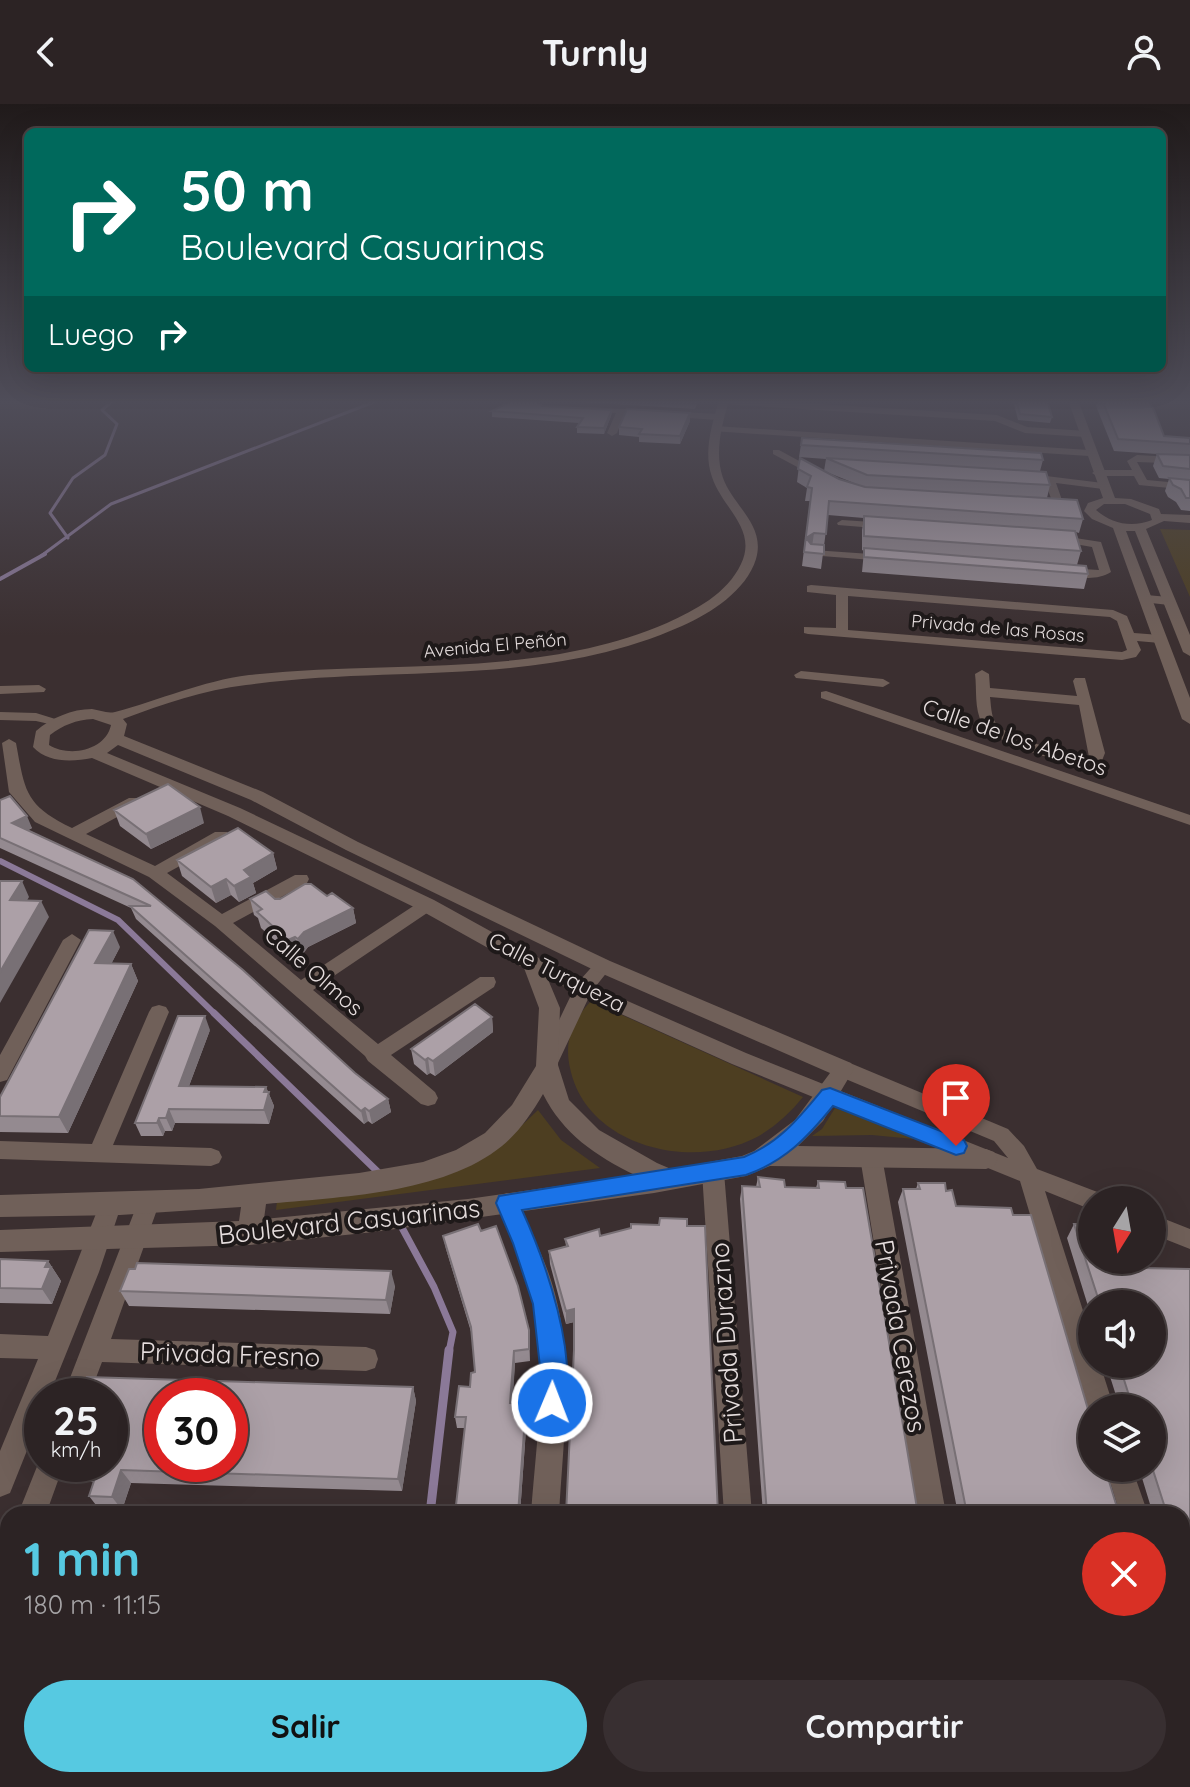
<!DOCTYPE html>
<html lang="es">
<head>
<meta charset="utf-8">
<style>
	body { margin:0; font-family:Quicksand,sans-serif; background:#382f31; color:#f1f3f6; height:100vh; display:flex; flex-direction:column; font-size:30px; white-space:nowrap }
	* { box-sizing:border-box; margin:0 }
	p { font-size:26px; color:#a6a4a6 }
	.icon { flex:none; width:44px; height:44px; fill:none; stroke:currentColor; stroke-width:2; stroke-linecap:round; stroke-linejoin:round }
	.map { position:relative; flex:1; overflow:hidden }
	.drawer { position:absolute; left:0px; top:1402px; width:1190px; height:282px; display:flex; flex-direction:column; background:#2c2324; border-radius:24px 24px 0 0; box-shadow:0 8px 32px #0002,0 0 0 2px #484041 }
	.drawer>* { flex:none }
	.hud { position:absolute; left:24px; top:24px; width:1142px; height:244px; border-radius:12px; box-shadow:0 8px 32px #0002,0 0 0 2px #484041; background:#00695c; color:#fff; overflow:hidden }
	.needle { width:52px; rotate:191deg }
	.buttons { position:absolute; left:1078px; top:1082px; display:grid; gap:16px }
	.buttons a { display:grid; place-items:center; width:88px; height:88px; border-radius:50%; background:#2c2324; box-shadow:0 8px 32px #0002,0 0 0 2px #484041; font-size:40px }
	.speed { position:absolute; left:24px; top:1274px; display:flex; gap:16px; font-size:40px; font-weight:700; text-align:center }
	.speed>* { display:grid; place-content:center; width:104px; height:104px; border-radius:50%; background:#2c2324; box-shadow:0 8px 32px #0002,0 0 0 2px #484041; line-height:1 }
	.speed small { font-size:20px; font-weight:400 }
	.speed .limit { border:12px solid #d22; background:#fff; color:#111 }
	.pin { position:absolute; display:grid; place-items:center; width:68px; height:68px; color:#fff; margin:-82px -34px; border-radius:50% 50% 50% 0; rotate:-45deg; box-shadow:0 0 8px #0007 }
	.pin .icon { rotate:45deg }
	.me { position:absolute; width:88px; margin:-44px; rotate:1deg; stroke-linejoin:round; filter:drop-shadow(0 0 6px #0008) }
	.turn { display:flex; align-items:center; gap:28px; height:168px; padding:0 24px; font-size:36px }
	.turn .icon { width:104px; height:104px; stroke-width:2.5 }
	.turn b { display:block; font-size:56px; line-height:68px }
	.then { display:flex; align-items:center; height:76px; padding:0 24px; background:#0003; gap:16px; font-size:30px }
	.round { display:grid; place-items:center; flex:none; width:84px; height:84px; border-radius:42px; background:#382f31 }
	.overview { display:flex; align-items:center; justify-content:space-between; height:136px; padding:0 24px }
	h1 { font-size:48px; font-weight:700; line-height:60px; color:#56c9e1 }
	.cta { display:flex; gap:16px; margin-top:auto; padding:16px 24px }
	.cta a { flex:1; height:92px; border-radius:48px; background:#56c9e1; color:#111; font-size:32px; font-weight:700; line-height:92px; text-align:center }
	.cta a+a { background:#382f31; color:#f1f3f6 }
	header { display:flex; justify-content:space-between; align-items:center; height:104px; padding:0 24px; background:#2c2324; font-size:36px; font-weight:700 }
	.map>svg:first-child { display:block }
	.green { fill:#4d3e21 }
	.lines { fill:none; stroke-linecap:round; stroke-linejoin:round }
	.stream-far4 { stroke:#8b7998; stroke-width:3 }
	.stream-far3 { stroke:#8b7998; stroke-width:4 }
	.stream-far2 { stroke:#8b7998; stroke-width:6 }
	.stream-far1 { stroke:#8b7998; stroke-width:7 }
	.stream { stroke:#8b7998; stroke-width:9 }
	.minor { fill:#706059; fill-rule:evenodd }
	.tertiary { fill:#706059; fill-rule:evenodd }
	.wall { fill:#948a90 }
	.shaded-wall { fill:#787075 }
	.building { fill:#aca0a7; stroke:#787075; stroke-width:2; fill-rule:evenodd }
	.route { fill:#1a73e8; stroke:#114b97; stroke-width:2 }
	.labels { text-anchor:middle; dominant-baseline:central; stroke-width:8; stroke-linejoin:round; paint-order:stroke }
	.far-street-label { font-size:18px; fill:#e5dddd; stroke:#1e1919 }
	.street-label { font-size:22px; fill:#e5dddd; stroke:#1e1919 }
	.near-street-label { font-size:26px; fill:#e5dddd; stroke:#1e1919 }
</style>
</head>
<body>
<header><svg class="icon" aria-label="back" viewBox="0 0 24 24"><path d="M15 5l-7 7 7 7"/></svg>Turnly<svg class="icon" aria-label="person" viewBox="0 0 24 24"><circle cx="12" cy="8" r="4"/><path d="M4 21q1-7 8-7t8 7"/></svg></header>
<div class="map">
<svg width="1190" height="1683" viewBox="0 0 1190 1683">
	<rect width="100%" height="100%" fill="#3b2f30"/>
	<!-- green -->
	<path class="green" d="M1160 425 1190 426V493Z
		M591 897 803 993C790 1009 776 1022 757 1033 691 1068 586 1042 570 964 564 937 572 917 591 897Z
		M835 1004 924 1036 872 1031 812 1032 822 1025Z
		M538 1006 561 1036 600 1064 276 1106 277 1097 500 1042Z"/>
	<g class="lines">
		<!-- stream-far4 -->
		<path class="stream-far4" d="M68 434 50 409 73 374 105 351 117 320 102 306 114 296
			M41 452 111 400 379 296"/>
		<!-- stream-far3 -->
		<path class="stream-far3" d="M0 475 45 450"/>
		<!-- stream-far2 -->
		<path class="stream-far2" d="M0 757 118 816 216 911"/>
		<!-- stream-far1 -->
		<path class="stream-far1" d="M214 909 380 1070
			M400 1120 434 1183 453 1228 449 1248"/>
		<!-- stream -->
		<path class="stream" d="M430 1410 449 1246
			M393 1683 394 1676"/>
		<!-- minor -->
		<path class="minor" d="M754 296 997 311 1027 323 1086 327 1091 330 1086 333 1025 329 995 317 724 300 720 297Z
			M587 303 719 310 724 313 719 316 625 310 617 329 612 332 607 329 616 309 590 308Z
			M715 322 1089 346 1094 349 1089 352 712 327Z
			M773 346H779L823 370 814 372 773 350Z
			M1137 351 1190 354V360L1137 358 1147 376 1190 380V386L1139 381 1134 372H1097L1092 369 1097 366H1132L1127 357Z
			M1038 371 1103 379 1108 382 1103 385 1056 379 1063 399 1039 405 1034 402 1035 400 1052 397 1045 378 1033 374Z
			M842 416 887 419 892 422 887 425 838 421 837 419Z
			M1056 431 1101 438 1111 468C1097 477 1078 474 1062 470V466L1066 464 1099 466 1092 443 1052 436 1050 434Z
			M813 446 885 451 891 454 885 457 809 451 807 449Z
			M811 481 1113 506 1127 512 1134 529 1160 531 1166 535 1160 539 1137 537 1141 546 1136 553 1122 556 808 530 804 529V523L836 524V491L807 488V482ZM848 492 1110 513 1117 517 1127 546 1122 548 848 526Z
			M1146 491 1169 493 1175 497 1169 501 1142 498V492Z
			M982 566 989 570 990 584 1077 592 1073 577 1075 574H1085L1105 649 1101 659C1079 667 993 641 982 619 974 605 977 585 975 570ZM990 593 1079 601 1089 653C1069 650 1006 635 995 618 991 611 991 600 990 593Z
			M801 567 883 575 890 579 883 583 796 574 794 571Z
			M39 581 46 585 44 588 0 590V582Z
			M826 587 1190 711V721L821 594V588Z
			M0 608 36 609 65 618 58 622 36 617 0 616Z
			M9 635 16 639C25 688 25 701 72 724L129 694H141L143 697 141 700 86 730 155 762 215 728H227L229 732 227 736 167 769 222 810 295 771H307L309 775 307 779 233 819 301 876 421 797H433L436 801 433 805 313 886 378 940 480 873H494L496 878 494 883 391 951 435 988 438 994 435 1000 428 1002 421 1000 368 957 365 952 215 822 149 773 35 718 9 688 2 639Z
			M72 830 81 836 7 976 0 978V951L63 836Z
			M532 853 581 875 597 857H609L612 862 596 882 607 888 746 949 1008 1054 994 1037 836 971 833 965 836 959 843 957 850 959 1008 1025 1024 1042 1037 1065 1100 1089 1103 1096H1092V1106L1045 1087 1092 1235V1260H1100L1114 1304H1092V1313L1088 1304 1020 1077 732 960 588 895 557 961H543L540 956 573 887 526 864 523 859Z
			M159 901 166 903 169 908 113 1041 211 1044 219 1047 222 1053 219 1059 211 1062 0 1055V1037L92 1040 149 908 152 903Z
			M871 1044 879 1047 882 1053 946 1410H918L860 1053 863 1047Z
			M713 1059 721 1061 724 1068 752 1410H724L702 1068 705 1061Z
			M507 1089 515 1092 518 1099C531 1129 547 1158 555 1190 574 1260 563 1338 559 1410H531C536 1338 549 1261 531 1190 523 1159 509 1129 496 1099L499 1092Z
			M148 1090 156 1093 159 1100 111 1235 366 1243 375 1246 378 1255 375 1264 366 1267 102 1258 89 1292H63L140 1093Z
			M110 1092 118 1095 121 1102 99 1168 49 1292H42V1309L10 1389 0 1393V1347L38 1255 0 1254V1230L48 1232 99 1102 102 1095Z
			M1152 1110 1190 1125V1145L1152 1130Z
			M42 1350V1360H64L46 1410H18Z
			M1106 1364H1132L1148 1410H1120Z
			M8 1463V1511L0 1515V1466Z
			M1182 1551 1190 1554V1606L1182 1603Z
			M0 1659H8V1676H200L203 1683H0Z
			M511 1676H543L542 1683H510Z
			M739 1676H771L772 1683H740Z
			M962 1676H994L995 1683H963Z"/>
		<!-- tertiary -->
		<path class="tertiary" d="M719 296H729C722 321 714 348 723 374 733 402 766 421 756 455 746 487 711 509 682 522 540 585 395 560 246 581 204 586 163 600 123 615L127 620 124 632 263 688 358 738 610 857 851 959 854 965 823 1017 798 1042 986 1045 994 1048 998 1055 994 1062 986 1065 770 1062 746 1072 654 1089 374 1128 250 1141 0 1148V1126L239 1117 241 1103 120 1111 0 1113V1091L199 1085 359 1069 423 1058 456 1046 485 1029 512 1001 536 962 539 904 524 864 420 806 228 712 92 654C72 658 48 659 33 643L36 627C51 614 72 605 92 605 100 606 107 610 115 608 160 596 202 577 249 571 388 555 535 576 667 519 695 506 727 490 741 460 758 425 722 404 712 373 703 348 712 321 719 296ZM93 615 111 621C106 646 70 654 49 641L50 631C63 621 76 616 93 615ZM118 641 251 696 346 746 596 867 830 969 795 1016 754 1047 742 1052 671 1065 657 1059 599 1026 569 996 558 961 560 904 539 854 434 796 240 704 107 649ZM543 990C563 1030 596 1052 635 1071L468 1095 264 1115 266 1100C339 1093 443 1090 502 1042 519 1028 532 1009 543 990Z
			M1068 296H1078L1115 394 1131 395 1159 405 1161 410 1190 411V419L1164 417 1146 425 1190 531V552L1183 548 1135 427H1126L1190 594V620L1182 615 1113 424 1092 415 1084 407 1088 399 1103 394ZM1104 400H1125L1150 410 1152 416C1132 424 1112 420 1096 406Z"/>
	</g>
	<!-- wall -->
	<path class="wall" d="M548 296H699L695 305Z
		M1013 296H1047L1052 313 1050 319 1018 316Z
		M1098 296H1148L1164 332 1190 334V407L1181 406 1176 398 1168 393 1165 387 1169 375 1159 374 1153 362 1157 350 1114 347 1096 302Z
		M542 302 612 306 611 312 604 330 577 329V323L579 319 492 313V307Z
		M690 309V317L680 340 639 338V333L619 331V323Z
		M802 334 1043 356 1040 367 1050 381 1047 394 1083 415 1079 429 1076 428 1081 447 1077 461 1088 470 1084 485 862 468 864 447 862 446V426L864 414 828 411 821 465 802 462 810 397H805L807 384 797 378 800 354 839 375 854 379 824 367 826 355 799 353Z
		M0 696 32 724 28 726 133 775 355 969 388 995 391 1008 372 1020 368 1017 364 1020 136 815 131 804 0 744Z
		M114 706 204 719 151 745 120 722Z
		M273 749 277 765 253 779 256 789 239 798 231 791 216 799 182 772 177 756Z
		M327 792 353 804 356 819 308 843 302 851 299 848 292 852 261 824 258 814 254 811 250 795Z
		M120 843 111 860H131L138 877 68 1029 0 1028V993Z
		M492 913 493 928 435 972 430 969 427 971 414 960 411 945Z
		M210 926 189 982 266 983 274 1002 269 1020 175 1019 172 1027H165L163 1032H141L135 1019Z
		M758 1073 785 1083 816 1084 818 1077 918 1410H763L740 1095 742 1082 756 1083Z
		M918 1079 946 1087 956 1102 1119 1410H958L898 1098 903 1085H916Z
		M1090 1114H1092V1156L1142 1164 1190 1165V1528L1182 1503V1410H1153L1139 1364H1152V1304H1120L1106 1260H1152V1200H1092V1215L1067 1134 1074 1120 1086 1121Z
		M687 1115 574 1246V1218L566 1220 550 1160 549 1147 566 1142 565 1135 600 1132Z
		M443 1132 529 1226 530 1257 515 1259 512 1299 527 1311 520 1410H455L465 1324H457L455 1313 470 1283 475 1268 472 1231 446 1145Z
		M0 1155 48 1157 61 1177 52 1200 0 1199Z
		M395 1182 390 1210 129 1202 120 1187Z
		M413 1283 416 1297 402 1387 131 1379 122 1406 99 1405 89 1392 94 1378 64 1377 53 1364Z
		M8 1558V1599L0 1593V1581Z
		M783 1676H963L965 1683H784Z
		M1010 1676H1182L1190 1683H1011Z"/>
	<!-- shaded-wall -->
	<path class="shaded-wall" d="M612 306 611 312 604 330V324Z
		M690 309V317L680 340V332Z
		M814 429 812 443 804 449 806 434Z
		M200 703 204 719 151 745 146 730Z
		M27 712 32 724 18 732 12 719Z
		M273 749 277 765 253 779 256 789 239 798 234 782 244 766Z
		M226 775 231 791 216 799 211 783Z
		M22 777 29 793 18 812 10 796Z
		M41 797 49 813 0 899V868Z
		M353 804 356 819 308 843 302 851 298 835 304 828Z
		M113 827 120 843 103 876 95 859Z
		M295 833 299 848 292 852 288 836Z
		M131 860 138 877 68 1029 59 1013Z
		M205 912 210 926 184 995 179 982Z
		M492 913 493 928 435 972 433 957Z
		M428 954 430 969 427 971 425 956Z
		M266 983 274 1002 269 1020 264 1006V988Z
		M388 995 391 1008 372 1020 369 1007Z
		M365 1004 368 1017 364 1020 361 1007Z
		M169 1005 175 1019 172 1027 166 1014Z
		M159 1014 165 1027 163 1032 157 1019Z
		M48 1157 61 1177 52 1200 42 1185 45 1163Z
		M391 1167 395 1182 390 1210 386 1196Z
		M574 1205V1218L566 1220V1207Z
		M514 1247 515 1259 512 1311 510 1299Z
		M413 1283 416 1297 402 1387 398 1375Z
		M526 1300 527 1311 520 1410H518Z
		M121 1366 131 1379 122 1406 112 1393Z"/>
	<!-- building -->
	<path class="building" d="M514 296H536L542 302 612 306 604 324 577 323 583 314 492 307Z
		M653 296H696L695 299Z
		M1016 296H1047L1052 313 1020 310Z
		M1102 296H1148L1154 306 1164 332 1190 334V340L1118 335Z
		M627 305 690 309 680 332 639 330 642 325 619 323Z
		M802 334 1041 349 1043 356 801 341Z
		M1157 350 1190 351V365L1163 362Z
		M800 354 839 375 865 383 1077 396 1083 415 829 397 826 430 814 429 806 434 811 440 824 441V450L804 448 812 384 807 383 811 372 798 365Z
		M826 354 1046 368 1050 381 867 371Z
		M1169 374 1190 376V394H1186L1181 385 1173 381Z
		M864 412 1075 427 1081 447 864 432Z
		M864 444 1086 462 1088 470 864 453Z
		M168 680 200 703 146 730 114 706Z
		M10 692 27 712 12 719 133 775 243 866 355 969 388 995 369 1007 365 1004 361 1007 130 802H151L0 734V696Z
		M238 724 273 749 244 766 251 773 234 782 226 775 211 783 177 756Z
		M0 777H22L10 796 41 797 0 868Z
		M305 780H311L327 792 332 789 353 804 304 828 298 835 295 833 288 836 257 808 262 805 250 795 266 787 275 795H280Z
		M89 826 113 827 95 859 131 860 59 1013 0 1012V993Z
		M475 900 492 913 433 957 428 954 425 956 411 945Z
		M178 912H205L179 982 266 983 264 988H269L264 1006 169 1005 166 1014H159L157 1019H135Z
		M758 1073 784 1076 785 1083 819 1084 818 1077 845 1078 846 1084H863L918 1410H767L742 1082 760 1083Z
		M918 1079H945L946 1087 952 1086 956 1102 1011 1104 1013 1111H1031L1092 1319V1364H1105L1119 1410H967L903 1085H920Z
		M660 1114 687 1115V1122H705L718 1410H566L574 1246V1205L566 1207 549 1147 568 1142 565 1135 599 1125 600 1132 631 1124V1120L659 1121Z
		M478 1120 481 1127 496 1122 518 1182 529 1226V1245L514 1247 510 1299 526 1300 518 1410H455L466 1313H455L459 1282 470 1283 471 1269 475 1268 471 1223 443 1132Z
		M1074 1120 1092 1121V1156H1139L1142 1164 1190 1165V1482L1182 1457V1410H1167L1152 1363V1304H1133L1119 1260H1152V1200H1100Z
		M0 1155 48 1157 45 1163H51L42 1185 0 1184Z
		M137 1159 391 1167 386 1196 120 1187 129 1165H135Z
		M87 1273 413 1283 398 1375 121 1366 112 1393 89 1392 98 1365 53 1364 55 1360H110V1292H80ZM162 1292H230V1360H162Z
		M8 1558V1591H0V1581Z
		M1182 1627 1190 1654V1683H1021L1020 1676H1182Z
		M410 1676H497L496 1683H409Z
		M554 1676H730V1683H553Z
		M788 1676H963L965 1683H788Z"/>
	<!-- sky -->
	<linearGradient id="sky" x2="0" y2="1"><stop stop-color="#201a1a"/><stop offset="0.56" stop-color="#4f4d59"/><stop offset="1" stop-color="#4f4d59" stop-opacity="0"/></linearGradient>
	<rect width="1190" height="532" fill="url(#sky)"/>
	<!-- route -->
	<path class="route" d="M830 984 964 1036 967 1042 964 1049 956 1051 833 1002C807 1034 785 1057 746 1071L522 1106C544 1154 582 1258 561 1309L552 1312 543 1309 539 1299 541 1272 533 1200 513 1139 496 1099 499 1092 744 1053C779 1039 799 1014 822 986Z"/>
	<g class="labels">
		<!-- far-street labels -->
		<g class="far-street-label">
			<text transform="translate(998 524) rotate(5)">Privada de las Rosas</text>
			<text transform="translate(495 541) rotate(-5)">Avenida El Peñón</text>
		</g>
		<!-- street labels -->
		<g class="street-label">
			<text transform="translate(1015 633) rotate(19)">Calle de los Abetos</text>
			<text transform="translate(314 867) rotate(41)">Calle Olmos</text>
			<text transform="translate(557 868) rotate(27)">Calle Turqueza</text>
		</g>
		<!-- near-street labels -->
		<g class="near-street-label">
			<text transform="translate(349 1117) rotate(-6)">Boulevard Casuarinas</text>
			<text transform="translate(901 1232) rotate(80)">Privada Cerezos</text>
			<text transform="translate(726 1239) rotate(-94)">Privada Durazno</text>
			<text transform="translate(230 1250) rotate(2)">Privada Fresno</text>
		</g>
	</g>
</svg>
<div class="buttons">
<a><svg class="needle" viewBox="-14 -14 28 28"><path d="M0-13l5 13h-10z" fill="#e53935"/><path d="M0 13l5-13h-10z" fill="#a6a4a6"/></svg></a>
<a><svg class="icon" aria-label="sound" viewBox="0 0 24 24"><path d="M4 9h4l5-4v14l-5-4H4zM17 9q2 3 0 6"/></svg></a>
<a><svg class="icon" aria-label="layers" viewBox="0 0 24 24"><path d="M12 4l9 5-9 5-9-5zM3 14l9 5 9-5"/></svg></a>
</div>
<div class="speed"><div>25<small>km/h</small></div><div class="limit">30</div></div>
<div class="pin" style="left:956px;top:1042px;background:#d93025"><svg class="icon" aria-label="arrive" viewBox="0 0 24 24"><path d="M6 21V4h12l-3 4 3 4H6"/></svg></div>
<svg class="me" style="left:552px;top:1299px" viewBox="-20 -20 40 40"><circle r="17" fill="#1a73e8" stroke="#fff" stroke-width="3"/><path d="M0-11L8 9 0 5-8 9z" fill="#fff"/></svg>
<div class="hud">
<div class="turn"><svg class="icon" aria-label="right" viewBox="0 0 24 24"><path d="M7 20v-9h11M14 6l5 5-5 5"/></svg><div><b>50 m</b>Boulevard Casuarinas</div></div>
<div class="then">Luego<svg class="icon" aria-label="right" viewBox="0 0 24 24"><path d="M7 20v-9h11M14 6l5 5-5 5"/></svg></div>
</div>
<section class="drawer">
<div class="overview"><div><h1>1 min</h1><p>180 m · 11:15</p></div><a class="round" style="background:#d93025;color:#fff"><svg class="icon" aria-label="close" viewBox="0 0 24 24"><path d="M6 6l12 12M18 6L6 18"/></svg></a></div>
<div class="cta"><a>Salir</a><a>Compartir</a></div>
</section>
</div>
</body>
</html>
